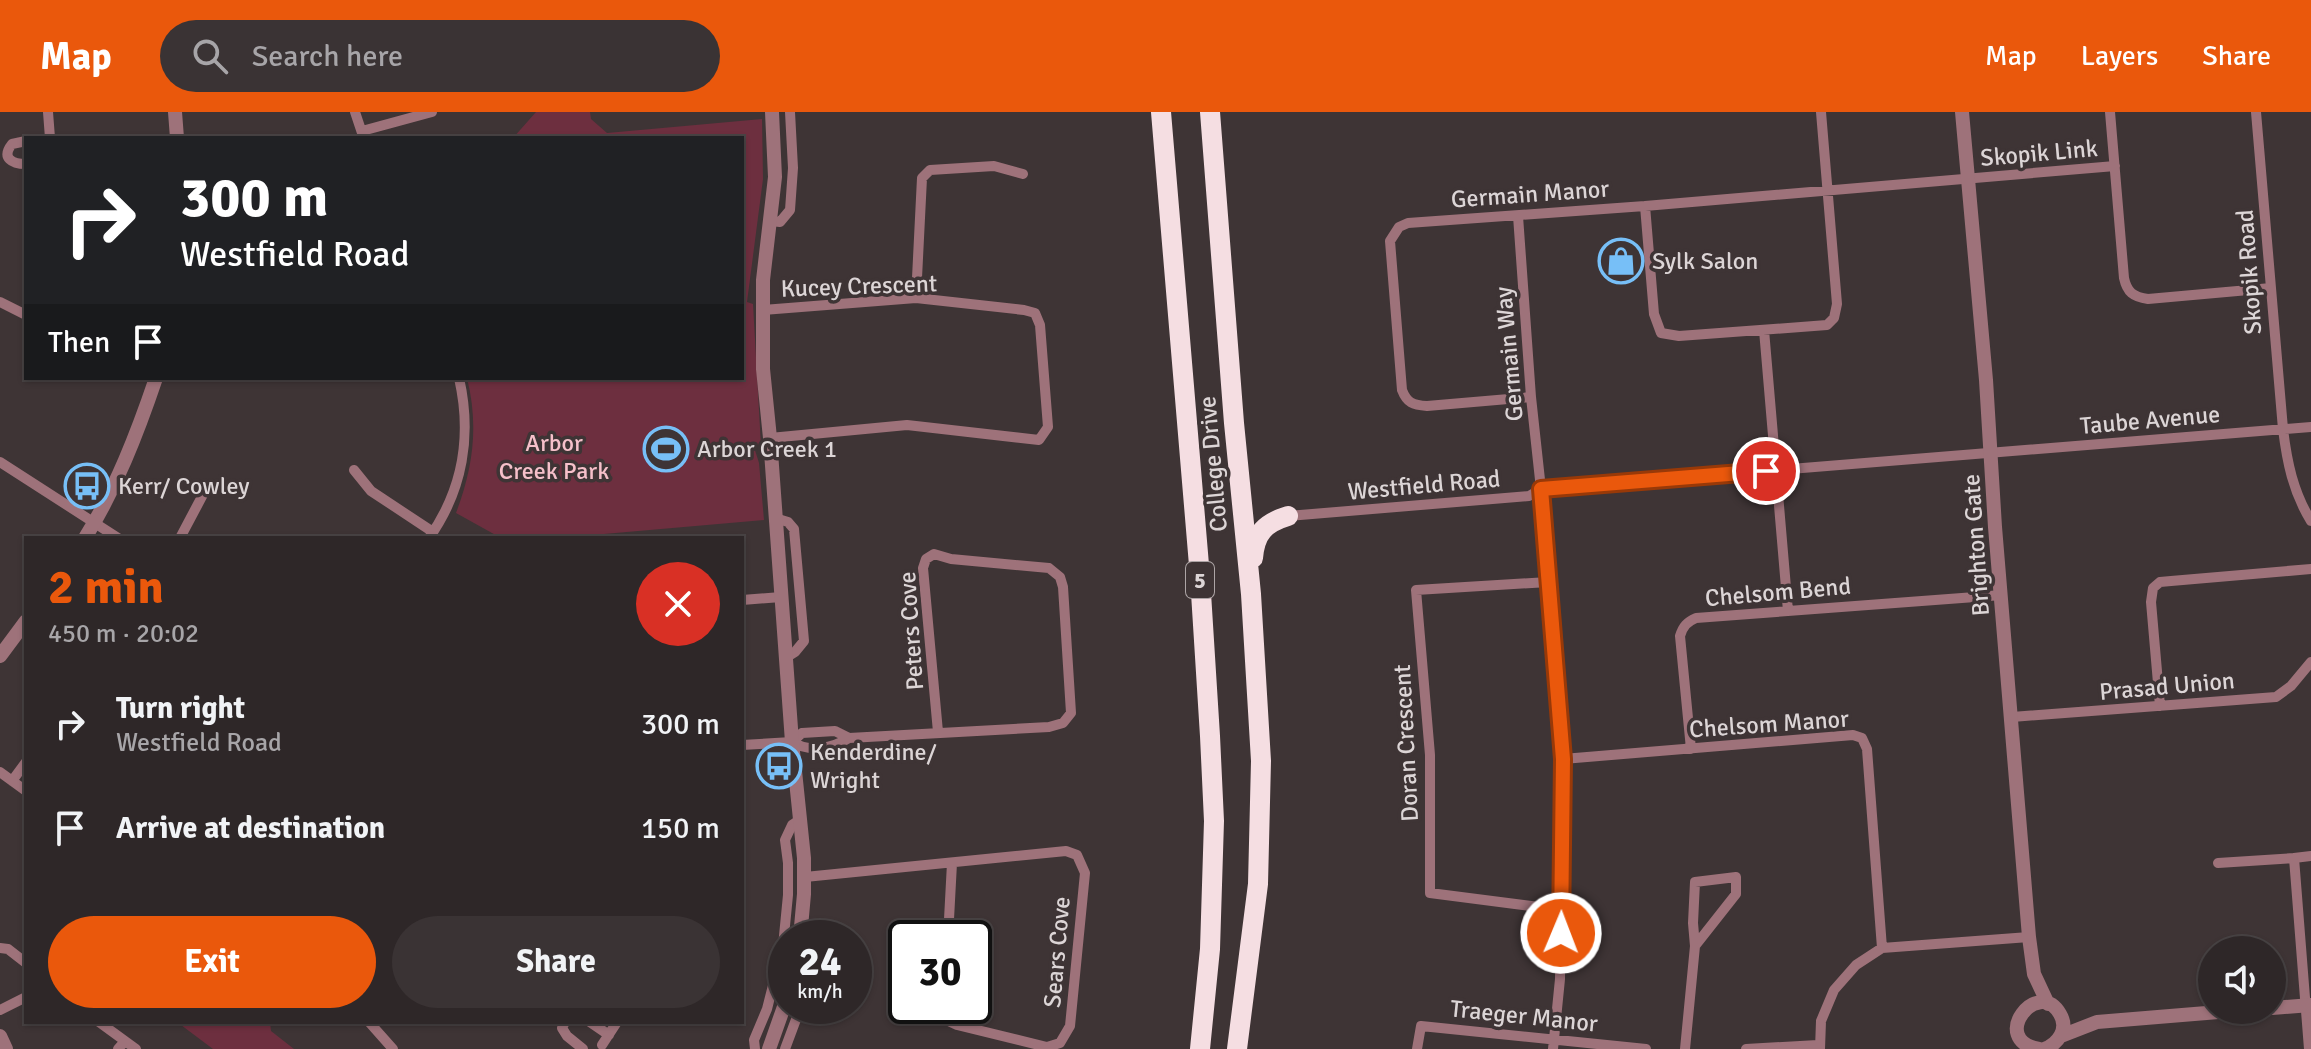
<!DOCTYPE html>
<html lang="en">
<head>
<meta charset="utf-8">
<style>
	body { margin:0; font-family:Signika,sans-serif; background:#3a3334; color:#f1f3f6; height:100vh; display:flex; flex-direction:column; font-size:30px; white-space:nowrap }
	* { box-sizing:border-box; margin:0 }
	p { font-size:26px; color:#a7a5a8 }
	.icon { flex:none; width:44px; height:44px; fill:none; stroke:currentColor; stroke-width:2; stroke-linecap:round; stroke-linejoin:round }
	.map { position:relative; flex:1; overflow:hidden }
	.drawer { position:absolute; left:24px; top:424px; width:720px; height:488px; display:flex; flex-direction:column; background:#2e2728; border-radius:0px; box-shadow:0 2px 6px #0004,0 0 0 2px #494445 }
	.drawer>* { flex:none }
	.top-card { position:absolute; left:24px; top:24px; width:720px; height:244px; border-radius:0px; box-shadow:0 2px 6px #0004,0 0 0 2px #494445; background:#202124; color:#fff; overflow:hidden }
	.tools { position:absolute; left:2198px; top:824px; display:grid; gap:16px }
	.tools a { display:grid; place-items:center; width:88px; height:88px; border-radius:50%; background:#2e2728; box-shadow:0 2px 6px #0004,0 0 0 2px #494445; font-size:40px }
	.speed { position:absolute; left:768px; top:808px; display:flex; gap:16px; font-size:40px; font-weight:700; text-align:center }
	.speed>* { display:grid; place-content:center; width:104px; height:104px; border-radius:50%; background:#2e2728; box-shadow:0 2px 6px #0004,0 0 0 2px #494445; line-height:1 }
	.speed small { font-size:20px; font-weight:400 }
	.speed .limit { border:4px solid #111; border-radius:12px; background:#fff; color:#111 }
	.pin { position:absolute; display:grid; place-items:center; width:68px; height:68px; color:#fff; margin:-34px; border:4px solid #fff; border-radius:50%; box-shadow:0 2px 8px #0007 }
	.me { position:absolute; width:88px; margin:-44px; rotate:1deg; stroke-linejoin:round; filter:drop-shadow(0 0 6px #0008) }
	.turn { display:flex; align-items:center; gap:28px; height:168px; padding:0 24px; font-size:36px }
	.turn .icon { width:104px; height:104px; stroke-width:2.5 }
	.turn b { display:block; font-size:56px; line-height:68px }
	.then { display:flex; align-items:center; height:76px; padding:0 24px; background:#0003; gap:16px; font-size:30px }
	.round { display:grid; place-items:center; flex:none; width:84px; height:84px; border-radius:42px; background:#3a3334 }
	.headline { display:flex; align-items:center; justify-content:space-between; height:136px; padding:0 24px }
	h1 { font-size:48px; font-weight:700; line-height:60px; color:#ea580c }
	.action { display:flex; gap:16px; margin-top:auto; padding:16px 24px }
	.action a { flex:1; height:92px; border-radius:48px; background:#ea580c; color:#fff; font-size:32px; font-weight:700; line-height:92px; text-align:center }
	.action a+a { background:#3a3334; color:#f1f3f6 }
	ul { padding:0; list-style:none }
	li { display:flex; align-items:center; gap:24px; height:104px; padding:0 24px }
	li div { flex:1 }
	li b { display:block; font-size:30px }
	li em { font-style:normal }
	header { display:flex; align-items:center; gap:48px; box-sizing:border-box; height:112px; padding:0 40px; background:#ea580c; color:#fff }
	header strong { font-size:38px }
	nav { display:flex; gap:44px; margin-inline-start:auto; font-size:28px }
	.search { width:560px; height:72px; background:#3a3334; display:flex; align-items:center; gap:20px; box-sizing:border-box; padding:0 28px; border-radius:44px; color:#a7a5a8; font-size:30px }
	.map>svg:first-child { display:block }
	.green { fill:#6d2f3f }
	.lines { fill:none; stroke-linecap:round; stroke-linejoin:round }
	.minor { stroke:#9e727a; stroke-width:10 }
	.tertiary { stroke:#9e727a; stroke-width:14 }
	.motorway { stroke:#f5dee2; stroke-width:20 }
	.route-casing { stroke:#983908; stroke-width:20 }
	.route { stroke:#ea580c; stroke-width:14 }
	.labels { text-anchor:middle; dominant-baseline:central; stroke-width:7; stroke-linejoin:round; paint-order:stroke }
	.shield { fill:#3e3435; stroke:#ada5a6; stroke-width:2 }
	.shield-label { font-size:22px; font-weight:bold; fill:#dcd5d6 }
	.street-label { font-size:24px; fill:#dcd5d6; stroke:#3e3435 }
	.poi-label { font-size:24px; fill:#dcd5d6; stroke:#3e3435; text-anchor:start }
	.park-label { font-size:24px; fill:#f6c0ca; stroke:#3e3435 }
</style>
</head>
<body>
<header>
<strong>Map</strong>
<div class="search"><svg class="icon" aria-label="search" viewBox="0 0 24 24"><circle cx="10" cy="10" r="6"/><path d="M15 15l6 6"/></svg>Search here</div>
<nav><a>Map</a><a>Layers</a><a>Share</a></nav>
</header>
<div class="map">
<svg width="2311" height="937" viewBox="0 0 2311 937">
	<rect width="100%" height="100%" fill="#3e3435"/>
	<!-- green -->
	<path class="green" d="M536 0H590L591 7 607 21 762 7 763 67 747 190 753 192 761 334 754 335 759 351 764 408 558 426H501L456 401C473 356 479 314 467 266H742V26H513Z
		M177 910H270L271 919 294 937H213Z"/>
	<g class="lines">
		<!-- minor -->
		<path class="minor" d="M48 0 50 26
			M355 0 363 24
			M2110 0 2124 166C2127 180 2133 185 2148 187L2271 176
			M2256 0 2283 317C2287 350 2293 380 2311 409
			M362 19 432 0
			M26 29 12 32C1 46 12 52 26 52
			M1645 94 1654 202 1661 221 1679 224 1827 213 1834 206 1837 192 1821 0
			M1518 104 1531 285 1541 377 1563 647 1560 867 1553 937
			M771 109 780 110 790 98 793 56 790 0
			M916 186 922 66 930 58 994 54 1023 62
			M0 190 26 203
			M763 198 916 186 1024 198 1035 201 1040 213 1048 315 1039 328 907 313 770 326
			M1764 218 1788 499
			M1531 285 1427 294C1413 293 1407 291 1402 278L1390 129 1399 115 1408 111 1645 94 2115 54
			M0 350 118 426
			M354 358 371 379 433 420
			M1288 404 1529 384 1541 377 2311 315
			M775 406 788 410 794 417 804 529 795 540 787 545
			M180 426 207 375
			M429 426C463 378 472 323 459 266
			M1548 470 1416 478 1430 643V781L1562 798
			M742 488 781 485
			M2160 594 2151 490 2153 476 2160 470 2171 469 2311 457
			M2012 605 2276 585 2291 574 2311 550
			M792 630C810 641 833 636 849 626L1049 615 1063 611 1071 601 1063 475 1060 465 1049 456 951 447 934 442 926 447 923 456 938 620
			M792 630 802 621 835 619 849 626
			M742 633 792 630
			M1691 637 1680 524C1683 514 1687 510 1696 506L2002 483
			M1563 647 1853 623 1862 626 1867 637 1882 836
			M0 660 26 679
			M12 669 26 650
			M2218 751 2294 746
			M805 765 1066 739 1077 743 1085 761 1070 914 1060 931 1047 935 957 913 940 905 939 894
			M948 826 952 751
			M0 836 8 837 26 851
			M0 898 26 885
			M99 910 125 929
			M369 910 393 937
			M565 910 562 916 567 924 583 937
			M590 910 609 923
			M602 933 617 910
			M118 937 125 929 136 937
			M755 937 754 928 767 897 783 834 788 783V751L785 728 792 713 801 707
			M785 937 801 894
			M1417 937 1421 914 1646 937
			M1685 937 1695 834 1693 811 1695 770 1736 765V782L1695 834
			M1746 937 1818 933
			M1820 937 1821 909 1834 878 1856 853 1882 836 2029 825
			M2309 937 2294 746 2311 744"/>
		<!-- tertiary -->
		<path class="tertiary" d="M175 0 177 26
			M772 0 775 65 763 168V257L770 326 792 630 804 746V782L800 826
			M1962 0 1986 268 1995 415 2029 825 2034 862 2048 892
			M85 426C116 376 137 322 156 266
			M0 544 26 509
			M2272 896 2311 893
			M0 924 6 937
			M2061 924 2097 910 2243 898
			M769 937 786 889
			M2039 937C1988 928 2038 864 2060 902 2069 917 2058 932 2044 937"/>
		<!-- motorway -->
		<path class="motorway" d="M1161 0 1200 465 1210 624 1214 709 1210 837 1200 937
			M1210 0 1234 311 1251 482 1261 649 1258 772 1237 937
			M1253 446C1255 421 1265 411 1288 404"/>
	</g>
	<g class="lines">
		<!-- route casing -->
		<g class="route-casing">
			<path id="route" d="M1561 821 1563 647 1541 377 1766 359"/>
		</g>
		<!-- route -->
		<use href="#route" class="route"/>
	</g>
	<!-- icons -->
	<defs>
		<g id="shop-ring" transform="scale(2.3)"><circle r="9.5" fill="#3e3435" stroke="#77bff7" stroke-width="1.5"/><path d="M-5-2.5h2.3a2.7 3.5 0 0 1 5.4 0H5L5.5 6h-11ZM-1.5-2.5h3a1.5 2.3 0 0 0-3 0Z" fill="#77bff7"/></g>
		<g id="stadium-ring" transform="scale(2.3)"><circle r="9.5" fill="#3e3435" stroke="#77bff7" stroke-width="1.5"/><path d="M0-5a6.5 5 0 1 0 0 10a6.5 5 0 1 0 0-10ZM-3.5-1.8h7v3.6h-7Z" fill="#77bff7"/></g>
		<g id="bus-ring" transform="scale(2.3)"><circle r="9.5" fill="#3e3435" stroke="#77bff7" stroke-width="1.5"/><path d="M-5-6H5V4H4V6H2V4H-2V6H-4V4H-5ZM-3.5-4V0h7V-4ZM-3.5 1.2v1.5H-2V1.2ZM2 1.2v1.5H3.5V1.2Z" fill="#77bff7"/></g>
	</defs>
	<g fill-rule="evenodd">
		<use href="#shop-ring" x="1621" y="149"/>
		<use href="#stadium-ring" x="666" y="337"/>
		<use href="#bus-ring" x="87" y="374"/>
		<use href="#bus-ring" x="779" y="654"/>
	</g>
	<g class="labels">
		<!-- shield labels -->
		<rect class="shield" x="1186" y="450" width="28" height="36" rx="6"/>
		<g class="shield-label">
			<text x="1200" y="468">5</text>
		</g>
		<!-- street labels -->
		<g class="street-label">
			<text transform="translate(2039 41) rotate(-5)">Skopik Link</text>
			<text transform="translate(1530 82) rotate(-4)">Germain Manor</text>
			<text transform="translate(2249 160) rotate(-94)">Skopik Road</text>
			<text transform="translate(859 174) rotate(-2)">Kucey Crescent</text>
			<text transform="translate(1509 242) rotate(-95)">Germain Way</text>
			<text transform="translate(2150 308) rotate(-5)">Taube Avenue</text>
			<text transform="translate(1213 352) rotate(-95)">College Drive</text>
			<text transform="translate(1424 373) rotate(-5)">Westfield Road</text>
			<text transform="translate(1976 433) rotate(-94)">Brighton Gate</text>
			<text transform="translate(1778 480) rotate(-5)">Chelsom Bend</text>
			<text transform="translate(911 519) rotate(-94)">Peters Cove</text>
			<text transform="translate(2167 574) rotate(-5)">Prasad Union</text>
			<text transform="translate(1769 612) rotate(-4)">Chelsom Manor</text>
			<text transform="translate(1406 631) rotate(-93)">Doran Crescent</text>
			<text transform="translate(1057 840) rotate(-85)">Sears Cove</text>
			<text transform="translate(1524 904) rotate(6)">Traeger Manor</text>
		</g>
		<!-- poi labels -->
		<g class="poi-label">
			<text x="1652" y="149">Sylk Salon</text>
			<text x="697" y="337">Arbor Creek 1</text>
			<text x="118" y="374">Kerr/ Cowley</text>
			<text x="810" y="640">Kenderdine/<tspan x="810" dy="28">Wright</tspan></text>
		</g>
		<!-- park labels -->
		<g class="park-label">
			<text x="554" y="331">Arbor<tspan x="554" dy="28">Creek Park</tspan></text>
		</g>
	</g>
</svg>
<div class="tools">
<a><svg class="icon" aria-label="sound" viewBox="0 0 24 24"><path d="M4 9h4l5-4v14l-5-4H4zM17 9q2 3 0 6"/></svg></a>
</div>
<div class="speed"><div>24<small>km/h</small></div><div class="limit">30</div></div>
<div class="pin" style="left:1766px;top:359px;background:#d93025"><svg class="icon" aria-label="arrive" viewBox="0 0 24 24"><path d="M6 21V4h12l-3 4 3 4H6"/></svg></div>
<svg class="me" style="left:1561px;top:821px" viewBox="-20 -20 40 40"><circle r="17" fill="#ea580c" stroke="#fff" stroke-width="3"/><path d="M0-11L8 9 0 5-8 9z" fill="#fff"/></svg>
<div class="top-card">
<div class="turn"><svg class="icon" aria-label="right" viewBox="0 0 24 24"><path d="M7 20v-9h11M14 6l5 5-5 5"/></svg><div><b>300 m</b>Westfield Road</div></div>
<div class="then">Then<svg class="icon" aria-label="arrive" viewBox="0 0 24 24"><path d="M6 21V4h12l-3 4 3 4H6"/></svg></div>
</div>
<section class="drawer">
<div class="headline"><div><h1>2 min</h1><p>450 m · 20:02</p></div><a class="round" style="background:#d93025;color:#fff"><svg class="icon" aria-label="close" viewBox="0 0 24 24"><path d="M6 6l12 12M18 6L6 18"/></svg></a></div>
<ul>
<li><svg class="icon" aria-label="right" viewBox="0 0 24 24"><path d="M7 20v-9h11M14 6l5 5-5 5"/></svg><div><b>Turn right</b><p>Westfield Road</p></div><em>300 m</em></li>
<li><svg class="icon" aria-label="arrive" viewBox="0 0 24 24"><path d="M6 21V4h12l-3 4 3 4H6"/></svg><div><b>Arrive at destination</b></div><em>150 m</em></li>
</ul>
<div class="action"><a>Exit</a><a>Share</a></div>
</section>
</div>
</body>
</html>
